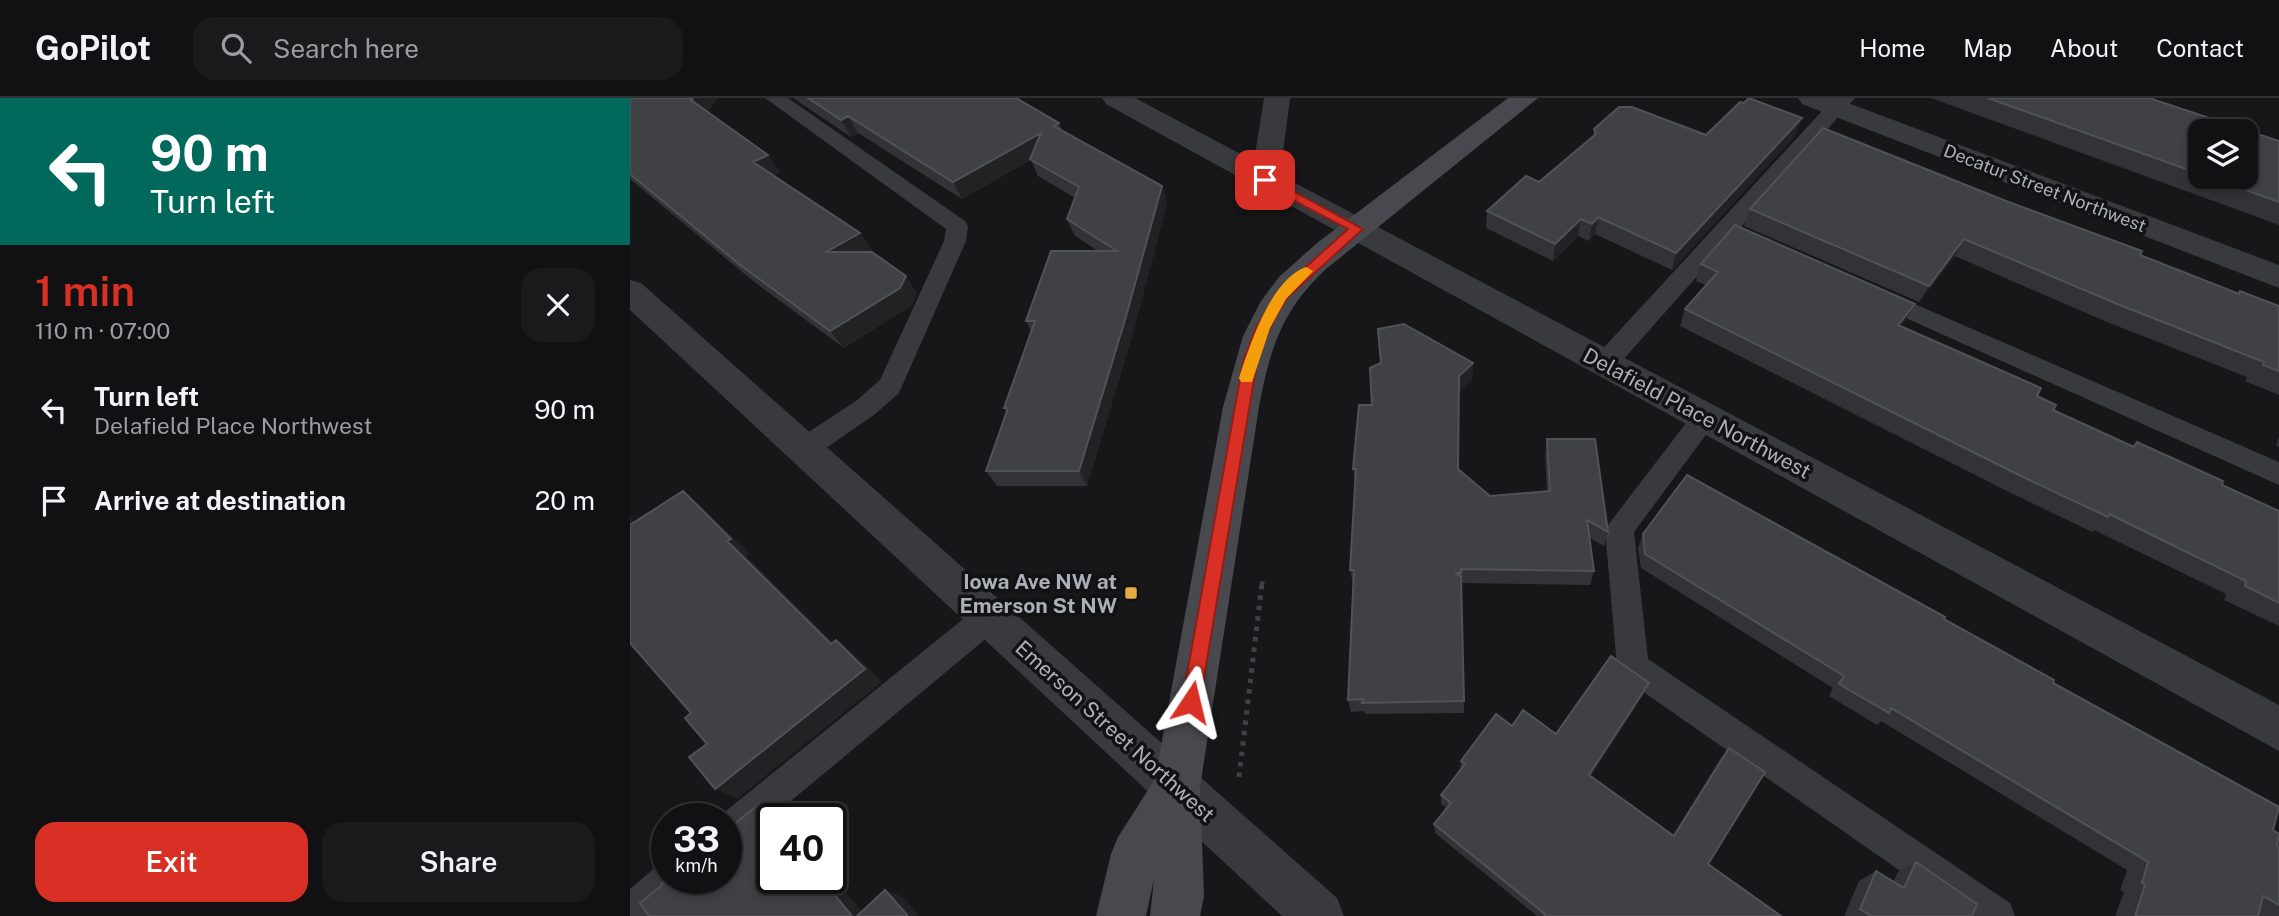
<!DOCTYPE html>
<html lang="en">
<head>
<meta charset="utf-8">
<style>
	body { margin:0; font-family:"Public Sans",sans-serif; background:#1a1a1c; color:#f1f3f6; height:100vh; display:flex; flex-direction:column; font-size:26px; white-space:nowrap }
	* { box-sizing:border-box; margin:0 }
	p { font-size:23px; color:#9c9da0 }
	.icon { flex:none; width:38px; height:38px; fill:none; stroke:currentColor; stroke-width:2; stroke-linecap:round; stroke-linejoin:round }
	.map { position:relative; flex:1; overflow:hidden }
	.panel { display:flex; flex-direction:column; background:#111113; width:630px }
	.panel>* { flex:none }
	.top-card { background:#00695c; color:#fff; overflow:hidden }
	.buttons { position:absolute; left:1558px; top:21px; display:grid; gap:14px }
	.buttons a { display:grid; place-items:center; width:70px; height:70px; border-radius:14px; background:#111113; box-shadow:0 4px 10px #0003,0 0 0 2px #303133; font-size:35px }
	.speed { position:absolute; left:21px; top:705px; display:flex; gap:14px; font-size:35px; font-weight:700; text-align:center }
	.speed>* { display:grid; place-content:center; width:91px; height:91px; border-radius:50%; background:#111113; box-shadow:0 4px 10px #0003,0 0 0 2px #303133; line-height:1 }
	.speed small { font-size:18px; font-weight:400 }
	.speed .limit { border:4px solid #111; border-radius:10px; background:#fff; color:#111 }
	.pin { position:absolute; display:grid; place-items:center; width:60px; height:60px; color:#fff; margin:-30px; border-radius:14px; box-shadow:0 4px 10px #0006 }
	.me { position:absolute; width:77px; margin:-38px; rotate:10deg; stroke-linejoin:round; filter:drop-shadow(0 0 5px #0008) }
	.turn { display:flex; align-items:center; gap:24px; height:147px; padding:0 35px; font-size:32px }
	.turn .icon { width:91px; height:91px; stroke-width:2.5 }
	.turn b { display:block; font-size:49px; line-height:60px }
	.round { display:grid; place-items:center; flex:none; width:74px; height:74px; border-radius:21px; background:#1a1a1c }
	.headline { display:flex; align-items:center; justify-content:space-between; height:119px; padding:0 35px }
	h1 { font-size:42px; font-weight:600; line-height:52px; color:#d93025 }
	.action { display:flex; gap:14px; margin-top:auto; padding:14px 35px }
	.action a { flex:1; height:80px; border-radius:21px; background:#d93025; color:#fff; font-size:28px; font-weight:600; line-height:80px; text-align:center }
	.action a+a { background:#1a1a1c; color:#f1f3f6 }
	ul { padding:0; list-style:none }
	li { display:flex; align-items:center; gap:21px; height:91px; padding:0 35px }
	li div { flex:1 }
	li b { display:block; font-size:26px }
	li em { font-style:normal }
	header { display:flex; align-items:center; gap:42px; box-sizing:border-box; height:98px; padding:0 35px; background:#111113; border-bottom:2px solid #303133 }
	header strong { font-size:33px }
	nav { display:flex; gap:38px; margin-inline-start:auto; font-size:24px }
	.search { width:490px; height:63px; background:#1a1a1c; display:flex; align-items:center; gap:18px; box-sizing:border-box; padding:0 24px; border-radius:21px; color:#9c9da0; font-size:26px }
	main { display:flex; flex:1; min-height:0 }
	.map>svg:first-child { display:block }
	.lines { fill:none; stroke-linecap:round; stroke-linejoin:round }
	.path-far1 { stroke:#3f4145; stroke-width:4.5; stroke-dasharray:3.5 5; stroke-linecap:butt }
	.path { stroke:#3f4145; stroke-width:5; stroke-dasharray:4.5 6; stroke-linecap:butt }
	.lane { fill:#393a3e; fill-rule:evenodd }
	.street { fill:#393a3e; fill-rule:evenodd }
	.secondary { fill:#47494e; fill-rule:evenodd }
	.wall { fill:#333337; fill-rule:evenodd }
	.shaded-wall { fill:#222225 }
	.building { fill:#404145; stroke:#505257; stroke-width:2 }
	.route { fill:#d93025; stroke:#8d1f18; stroke-width:2 }
	.slow { fill:#f59e0b }
	.poi-dot { fill:#e5ac43; stroke:#121214; stroke-width:2.5 }
	.labels { text-anchor:middle; dominant-baseline:central; stroke-width:7; stroke-linejoin:round; paint-order:stroke }
	.far-street-label { font-size:18px; fill:#aaafb8; stroke:#121214 }
	.street-label { font-size:21px; fill:#aaafb8; stroke:#121214 }
	.poi-label { font-size:21px; font-weight:bold; fill:#aaafb8; stroke:#121214; text-anchor:end }
</style>
</head>
<body>
<header>
<strong>GoPilot</strong>
<div class="search"><svg class="icon" aria-label="search" viewBox="0 0 24 24"><circle cx="10" cy="10" r="6"/><path d="M15 15l6 6"/></svg>Search here</div>
<nav><a>Home</a><a>Map</a><a>About</a><a>Contact</a></nav>
</header>
<main>
<section class="panel">
<div class="top-card">
<div class="turn"><svg class="icon" aria-label="left" viewBox="0 0 24 24"><path d="M17 20v-9H6M10 6l-5 5 5 5"/></svg><div><b>90 m</b>Turn left</div></div>
</div>
<div class="headline"><div><h1>1 min</h1><p>110 m · 07:00</p></div><a class="round"><svg class="icon" aria-label="close" viewBox="0 0 24 24"><path d="M6 6l12 12M18 6L6 18"/></svg></a></div>
<ul>
<li><svg class="icon" aria-label="left" viewBox="0 0 24 24"><path d="M17 20v-9H6M10 6l-5 5 5 5"/></svg><div><b>Turn left</b><p>Delafield Place Northwest</p></div><em>90 m</em></li>
<li><svg class="icon" aria-label="arrive" viewBox="0 0 24 24"><path d="M6 21V4h12l-3 4 3 4H6"/></svg><div><b>Arrive at destination</b></div><em>20 m</em></li>
</ul>
<div class="action"><a>Exit</a><a>Share</a></div>
</section>
<div class="map">
<svg width="1649" height="818" viewBox="0 0 1649 818">
	<rect width="100%" height="100%" fill="#171719"/>
	<g class="lines">
		<!-- path-far1 -->
		<path class="path-far1" d="M632 487 633 479"/>
		<!-- path -->
		<path class="path" d="M609 679 632 485"/>
		<!-- lane -->
		<path class="lane" d="M135 0H158L335 123 338 128 336 143 269 295 244 317 183 359 174 362 165 359 161 351 165 343 226 303 250 282 314 143 316 131Z
			M1204 0H1225L1111 129 1142 142 1145 147 1142 152 1134 154 1100 141 984 272 975 274 966 272 963 265 966 258Z
			M1248 190 1649 364V387L1240 204 1236 198 1240 192Z
			M1075 309 1084 312 1088 319 1084 326 1004 434 1018 561 1380 805 1385 818H1335L992 579 987 569 975 431 1066 312Z
			M359 505 370 509 374 519 370 529 108 747 96 752V721H86L348 509Z
			M37 764V780H59L54 793 24 818H0V791L28 767Z"/>
		<!-- street -->
		<path class="street" d="M472 0H505L624 63 634 0H660L650 77 1649 607V653L625 88 476 6Z
			M1168 0H1205L1649 167V190L1172 6Z
			M0 182 11 185 707 800 714 818H652L0 212Z"/>
		<!-- secondary -->
		<path class="secondary" d="M878 0H908L696 171C651 213 640 251 629 309L570 689 574 798 570 818H520L524 781 516 818H466L481 756 488 739 525 681 593 309 613 238 631 203 649 179 687 145Z"/>
	</g>
	<!-- wall -->
	<path class="wall" d="M0 0 78 14 138 57 150 74 143 78 230 135 242 153 239 154 287 195 282 207 214 250 123 183 0 81Z
		M163 0H386L429 25 432 32 532 88 537 105 502 238 457 388H367L356 373 376 314 374 310 401 233 396 223 468 153 445 138 437 121 445 100 408 78 401 62 332 101 228 35 221 39Z
		M1301 0H1519L1649 43V127ZM1570 33 1615 79H1570Z
		M1172 20 1165 38 1042 172 965 136 959 143 948 138 923 163 856 130 857 113 909 84 963 38 964 31 1076 37Z
		M1120 111 1510 157 1607 195 1610 193 1649 208V297L1615 283 1617 279 1472 222 1325 158 1289 204 1114 128Z
		M1071 166 1275 223 1271 228 1407 298 1423 312 1502 348 1507 344 1592 387 1649 413V528L1594 502 1596 496 1464 432 1462 434 1379 394 1050 228 1055 211 1076 187 1066 183Z
		M751 265H843L842 282 829 295 828 371 860 398 917 393 915 357 917 341 978 434 974 448 960 440 964 473 960 487 831 485 834 615 735 616 734 613 721 614 718 602 723 486 720 472 725 384 723 371 742 307Z
		M1649 338V349L1646 348Z
		M1013 436 1314 521 1423 585 1643 732 1647 748 1649 749V818H1485L1494 794 1490 792 1497 772 1251 623 1247 627 1199 598 1203 590 1011 470 1008 450Z
		M1019 585 1013 597 960 679 1043 737 1091 660 1099 650 1078 766 1151 818H907L805 735 804 726 816 710 811 706V697L830 672 831 663 882 628 926 636Z
		M1286 764 1342 818H1214L1229 783 1246 773 1263 784 1268 774Z"/>
	<!-- shaded-wall -->
	<path class="shaded-wall" d="M63 0H88L74 19 61 2Z
		M218 18 228 35 221 39 211 22Z
		M1172 20 1165 38 1042 172 1046 155Z
		M411 35 400 61 401 62 332 101 323 84Z
		M138 57 150 74 135 81 123 64Z
		M532 88 537 105 502 238 457 388 449 373Z
		M968 119 965 136 959 143 962 126Z
		M951 121 948 138 923 163 925 146Z
		M230 135 242 153 208 172 196 154Z
		M1334 141 1325 158 1289 204 1299 188Z
		M276 178 287 195 282 207 214 250 200 233Z
		M1285 206 1275 223 1259 244 1268 227Z
		M843 265 842 282 829 295V278Z
		M53 393 71 408 119 455 116 458 218 559 201 546 97 443Z
		M0 419 21 442 0 427Z
		M206 542 223 555 252 584 107 701 85 691Z
		M1019 585 1013 597 955 687 959 677Z
		M129 706 150 716 154 721H142Z
		M201 777 236 818H222L191 780H201Z
		M255 792 273 799 290 818H278Z"/>
	<!-- building -->
	<path class="building" d="M0 0H63L61 2 138 57 123 64 230 135 196 154H242L276 178 270 190 200 233 109 166 0 76Z
		M178 0H386L429 25 424 28 532 88 495 222 449 373H356L378 310H374L405 223H396L421 153H487L437 121 449 89 400 61 411 35 323 84 218 18 211 22Z
		M1119 0 1172 20 1046 155 968 119 962 126 951 121 925 146 857 113 896 78 909 84 966 36 964 31 989 9H1002L1076 37 1110 4 1114 5Z
		M1358 0H1519L1649 43V104L1579 79H1615V33H1570V76Z
		M1193 30 1376 103 1512 153 1510 157 1609 196 1610 193 1649 208V273L1633 267 1634 264 1485 205 1334 141 1299 188 1120 111Z
		M1105 127 1285 206 1268 227 1411 290 1407 298 1426 307 1423 312 1504 349 1507 344 1593 383 1592 387 1649 413V505L1615 488 1616 483 1479 416 1478 419 1393 379 1055 211 1088 174 1071 166Z
		M774 226 843 265 829 278 828 371 860 398 920 393 917 341H965L978 434 957 422 964 473 831 471V475H825L831 478 834 603 732 605 733 601 718 602 724 472H720L726 371H723L729 307H742L740 270 751 265 748 231Z
		M1057 377 1315 519 1314 521 1424 582 1423 585 1649 709 1643 732 1649 736 1647 748 1649 749V807L1633 798 1628 818H1505L1515 787 1512 785 1518 764 1261 610 1259 615 1209 586 1214 578 1015 456 1013 436Z
		M53 393 101 441 97 443 201 546 206 542 235 571 85 691 59 659 77 646 55 620 61 615 0 545V427Z
		M981 558 1019 585 959 677 1044 738 1099 650 1135 674 1078 766 1151 818H914L915 816 804 726 821 705 811 697 835 666 831 663 866 616 882 628 893 612 926 636Z
		M129 706 142 722V780H191L222 818H19L10 805 31 788 37 774V780H96V733Z
		M1286 764 1347 806 1342 818H1241L1230 811 1246 773 1274 790Z
		M255 792 278 818H227Z"/>
	<!-- route -->
	<path class="route" d="M635 78 733 131 656 201 640 230 627 264 570 604 567 610 561 613 554 610 552 604 613 264 626 230 647 195 718 131 631 85V79Z"/>
	<!-- slow -->
	<path class="slow" d="M676 169 683 173 656 201 640 230 622 284H611L609 280C620 247 641 181 676 169Z"/>
	<!-- markers -->
	<rect class="poi-dot" x="494" y="488" width="14" height="14" rx="3.5"/>
	<g class="labels">
		<!-- far-street labels -->
		<g class="far-street-label">
			<text transform="translate(1415 90) rotate(21)">Decatur Street Northwest</text>
		</g>
		<!-- street labels -->
		<g class="street-label">
			<text transform="translate(1067 315) rotate(28)">Delafield Place Northwest</text>
			<text transform="translate(485 633) rotate(42)">Emerson Street Northwest</text>
		</g>
		<!-- poi labels -->
		<g class="poi-label">
			<text x="487" y="483">Iowa Ave NW at<tspan x="487" dy="24">Emerson St NW</tspan></text>
		</g>
	</g>
</svg>
<div class="buttons">
<a><svg class="icon" aria-label="layers" viewBox="0 0 24 24"><path d="M12 4l9 5-9 5-9-5zM3 14l9 5 9-5"/></svg></a>
</div>
<div class="speed"><div>33<small>km/h</small></div><div class="limit">40</div></div>
<div class="pin" style="left:635px;top:82px;background:#d93025"><svg class="icon" aria-label="arrive" viewBox="0 0 24 24"><path d="M6 21V4h12l-3 4 3 4H6"/></svg></div>
<svg class="me" style="left:561px;top:604px" viewBox="-20 -20 40 40"><path d="M0-17L14 15 0 8-14 15z" fill="#d93025" stroke="#fff" stroke-width="4"/></svg>
</div>
</main>
</body>
</html>
